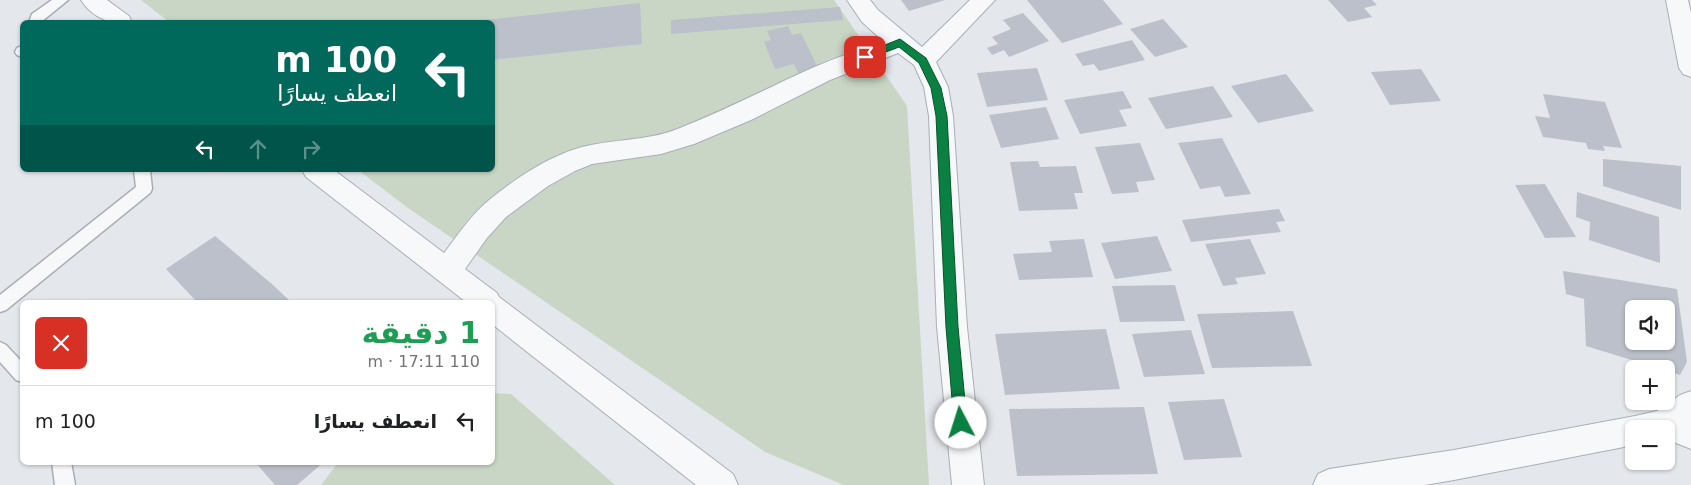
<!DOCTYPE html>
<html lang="ar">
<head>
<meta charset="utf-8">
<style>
	body { margin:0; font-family:"DejaVu Sans",Vazirmatn,sans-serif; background:#f6f6f6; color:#202124; direction:rtl; height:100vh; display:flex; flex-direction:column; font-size:19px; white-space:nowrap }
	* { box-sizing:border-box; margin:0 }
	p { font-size:16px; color:#757577 }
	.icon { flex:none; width:28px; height:28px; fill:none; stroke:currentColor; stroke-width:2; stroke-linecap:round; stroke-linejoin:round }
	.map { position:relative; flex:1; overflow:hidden; direction:ltr }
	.sheet { position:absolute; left:20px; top:300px; width:475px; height:165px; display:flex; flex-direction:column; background:#fff; border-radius:8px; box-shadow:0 1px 4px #0004; direction:rtl }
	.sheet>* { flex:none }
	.banner { position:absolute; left:20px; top:20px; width:475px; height:152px; border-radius:8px; box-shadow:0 1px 4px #0004; direction:rtl; background:#00695c; color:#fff; overflow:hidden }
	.tools { position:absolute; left:1625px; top:300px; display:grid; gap:10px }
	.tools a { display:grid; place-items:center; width:50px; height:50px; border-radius:8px; background:#fff; box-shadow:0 1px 4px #0004; font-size:25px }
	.pin { position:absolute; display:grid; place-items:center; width:42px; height:42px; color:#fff; margin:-21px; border-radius:10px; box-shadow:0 2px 8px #0006 }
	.me { position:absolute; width:55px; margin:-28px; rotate:355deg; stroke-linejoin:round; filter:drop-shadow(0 0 4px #0008) }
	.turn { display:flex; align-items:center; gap:18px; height:105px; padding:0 15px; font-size:22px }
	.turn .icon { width:65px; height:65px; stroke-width:2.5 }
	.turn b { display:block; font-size:35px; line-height:42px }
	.lanes { display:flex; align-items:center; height:48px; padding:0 15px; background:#0003; justify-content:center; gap:25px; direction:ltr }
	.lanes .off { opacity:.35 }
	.round { display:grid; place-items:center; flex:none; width:52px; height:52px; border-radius:8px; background:#f6f6f6 }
	.overview { display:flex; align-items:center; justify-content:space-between; height:85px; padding:0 15px }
	h1 { font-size:30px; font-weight:600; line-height:38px; color:#1e9e55 }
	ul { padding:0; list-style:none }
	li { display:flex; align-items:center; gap:15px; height:70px; padding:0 15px; border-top:1px solid #e0e0e0 }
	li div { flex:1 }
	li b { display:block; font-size:19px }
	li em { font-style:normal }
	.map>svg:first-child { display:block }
	.green { fill:#c9d6c5 }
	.building { fill:#bbc0ca; fill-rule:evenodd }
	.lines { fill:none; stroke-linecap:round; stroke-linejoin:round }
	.service-casing { stroke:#a9aeb7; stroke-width:3 }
	.minor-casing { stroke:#a9aeb7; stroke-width:2 }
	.tertiary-casing { stroke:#a9aeb7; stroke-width:2 }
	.service { fill:#f7f8fa; fill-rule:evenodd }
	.minor { fill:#f7f8fa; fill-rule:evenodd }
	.tertiary { fill:#f7f8fa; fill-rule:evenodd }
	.route { fill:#0b8043; stroke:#07532c }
</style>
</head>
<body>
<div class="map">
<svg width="1691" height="485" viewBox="0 0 1691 485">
	<rect width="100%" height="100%" fill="#e4e7ec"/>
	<!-- green -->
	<path class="green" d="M141 0H834L907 106 929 485H844L765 452 408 208 358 170H492V22H169Z
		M493 393 511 394 615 485H321L338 463 492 462Z"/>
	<!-- building -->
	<path class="building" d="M901 0H945L909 11Z
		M1027 0H1103L1123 24 1062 43Z
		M1328 0H1372L1377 5 1364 8 1372 17 1348 22Z
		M640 3 642 44 492 60V22H467Z
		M840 7 843 20 671 34V20Z
		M1023 13 1049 41 1009 57 1004 50 992 55 987 48 998 44 992 37 1011 29 1003 20Z
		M1163 19 1188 47 1155 57 1130 29Z
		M788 26 792 35 801 33 819 70 799 75 794 64 775 69 764 42 771 40 767 31Z
		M1132 40 1145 60 1099 71 1094 64 1083 66 1075 54Z
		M1037 68 1048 100 987 107 977 73Z
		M1421 69 1441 101 1390 105 1371 72Z
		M1286 74 1314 111 1258 123 1231 86Z
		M1213 86 1233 117 1166 129 1148 98Z
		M1123 91 1132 108 1119 110 1127 126 1080 134 1064 100Z
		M1543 94 1605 102 1622 148 1603 146 1605 151 1588 149 1586 143 1543 137 1535 116 1550 118Z
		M1046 107 1059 139 1001 148 989 115Z
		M1222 138 1251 194 1225 197 1220 186 1200 189 1178 143Z
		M1140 143 1155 180 1136 182 1139 192 1112 194 1095 147Z
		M1603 159 1681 166V210L1603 186Z
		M1038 161 1040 167 1076 166 1083 193H1074L1078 209 1019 211 1010 162Z
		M1545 184 1576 237 1545 238 1515 185Z
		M1577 192 1659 217 1660 263 1589 240 1590 222 1576 217Z
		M1279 209 1285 221 1276 222 1281 232 1191 242 1182 220Z
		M215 236 273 285 291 302H197L166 269Z
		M1157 236 1172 271 1115 279 1101 243Z
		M1084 239 1093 277 1019 280 1013 254 1052 252 1049 241Z
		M1250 239 1266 274 1235 278 1238 284 1223 286 1205 244Z
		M1563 271 1677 289 1687 362 1680 375 1666 370V369H1661L1586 346 1584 299 1566 294ZM1634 309H1666V341H1634Z
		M1175 285 1185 321 1120 322 1112 286Z
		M1293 311 1312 366 1212 368 1197 314Z
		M1106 329 1120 389 1005 395 995 334Z
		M1191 330 1205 374 1144 377 1132 334Z
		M1224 399 1242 457 1184 460 1168 402Z
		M1144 407 1158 474 1017 476 1009 409Z
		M255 462H324L297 485H275Z"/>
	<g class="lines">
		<!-- service casing -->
		<g class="service-casing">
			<path id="service" d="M52 0H68L41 22H29L32 14Z
				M22 46V57L17 55 15 52 17 48Z
				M134 170H150L152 189 150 193 6 310 0 312V295L136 187Z
				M0 342 6 345 22 362V382L16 380 0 362Z
				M52 462H71L75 485H55Z"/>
		</g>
		<!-- minor casing -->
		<g class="minor-casing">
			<path id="minor" d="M81 0H107L129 16 132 22C112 25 93 19 81 0Z
				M847 0H870L878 10 922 47 970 0H995L936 62 948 87 953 116 967 327 984 485H952L937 327 929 116 924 87 914 65 898 53 830 80 751 120 694 144 661 154 592 164 575 171 548 186 506 217 487 238 465 269 497 293 499 297 733 474 738 485H696L492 324V302H466L306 177 302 170H334L444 253C458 235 471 215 488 201 516 178 554 152 591 145 620 139 652 140 680 128 725 110 768 88 812 68 835 58 859 50 883 41L862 22Z
				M1691 391V449L1666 439V429H1634V445L1454 480 1425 485H1313L1318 474 1329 469 1454 450 1635 416 1657 411 1680 395Z"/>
		</g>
		<!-- tertiary casing -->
		<g class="tertiary-casing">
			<path id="tertiary" d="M1666 0H1688L1691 13V77L1683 74 1679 68Z"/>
		</g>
		<!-- service -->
		<use href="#service" class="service"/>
		<!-- minor -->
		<use href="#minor" class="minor"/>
		<!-- tertiary -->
		<use href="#tertiary" class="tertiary"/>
	</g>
	<!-- route -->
	<path class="route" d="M900 39 926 58 941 88 947 116 958 327 967 423 965 427 961 429 956 427 954 423 946 327 936 116 931 88 919 63 899 47 865 60 860 57 862 54Z"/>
</svg>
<div class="tools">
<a><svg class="icon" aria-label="sound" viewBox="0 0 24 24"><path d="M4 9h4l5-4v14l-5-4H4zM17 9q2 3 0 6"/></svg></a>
<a>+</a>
<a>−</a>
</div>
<div class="pin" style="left:865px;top:57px;background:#d93025"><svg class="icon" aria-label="arrive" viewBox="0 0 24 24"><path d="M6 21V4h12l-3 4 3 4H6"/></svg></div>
<svg class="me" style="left:961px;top:423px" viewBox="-20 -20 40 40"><circle r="19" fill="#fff"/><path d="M0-13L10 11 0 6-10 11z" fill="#0b8043"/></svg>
<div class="banner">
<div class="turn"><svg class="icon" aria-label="left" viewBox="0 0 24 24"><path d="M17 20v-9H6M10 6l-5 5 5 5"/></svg><div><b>100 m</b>انعطف يسارًا</div></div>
<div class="lanes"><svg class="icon" aria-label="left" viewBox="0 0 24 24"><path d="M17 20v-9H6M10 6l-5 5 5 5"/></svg><svg class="icon off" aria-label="ahead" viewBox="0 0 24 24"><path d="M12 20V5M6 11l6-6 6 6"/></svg><svg class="icon off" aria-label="right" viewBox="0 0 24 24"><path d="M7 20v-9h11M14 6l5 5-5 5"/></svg></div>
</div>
<section class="sheet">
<div class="overview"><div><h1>1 دقيقة</h1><p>110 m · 17:11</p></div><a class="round" style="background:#d93025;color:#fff"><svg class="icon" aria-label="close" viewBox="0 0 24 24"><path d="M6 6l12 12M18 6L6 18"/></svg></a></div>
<ul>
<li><svg class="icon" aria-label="left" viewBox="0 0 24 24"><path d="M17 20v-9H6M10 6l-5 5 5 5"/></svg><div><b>انعطف يسارًا</b></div><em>100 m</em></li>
</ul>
</section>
</div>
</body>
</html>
